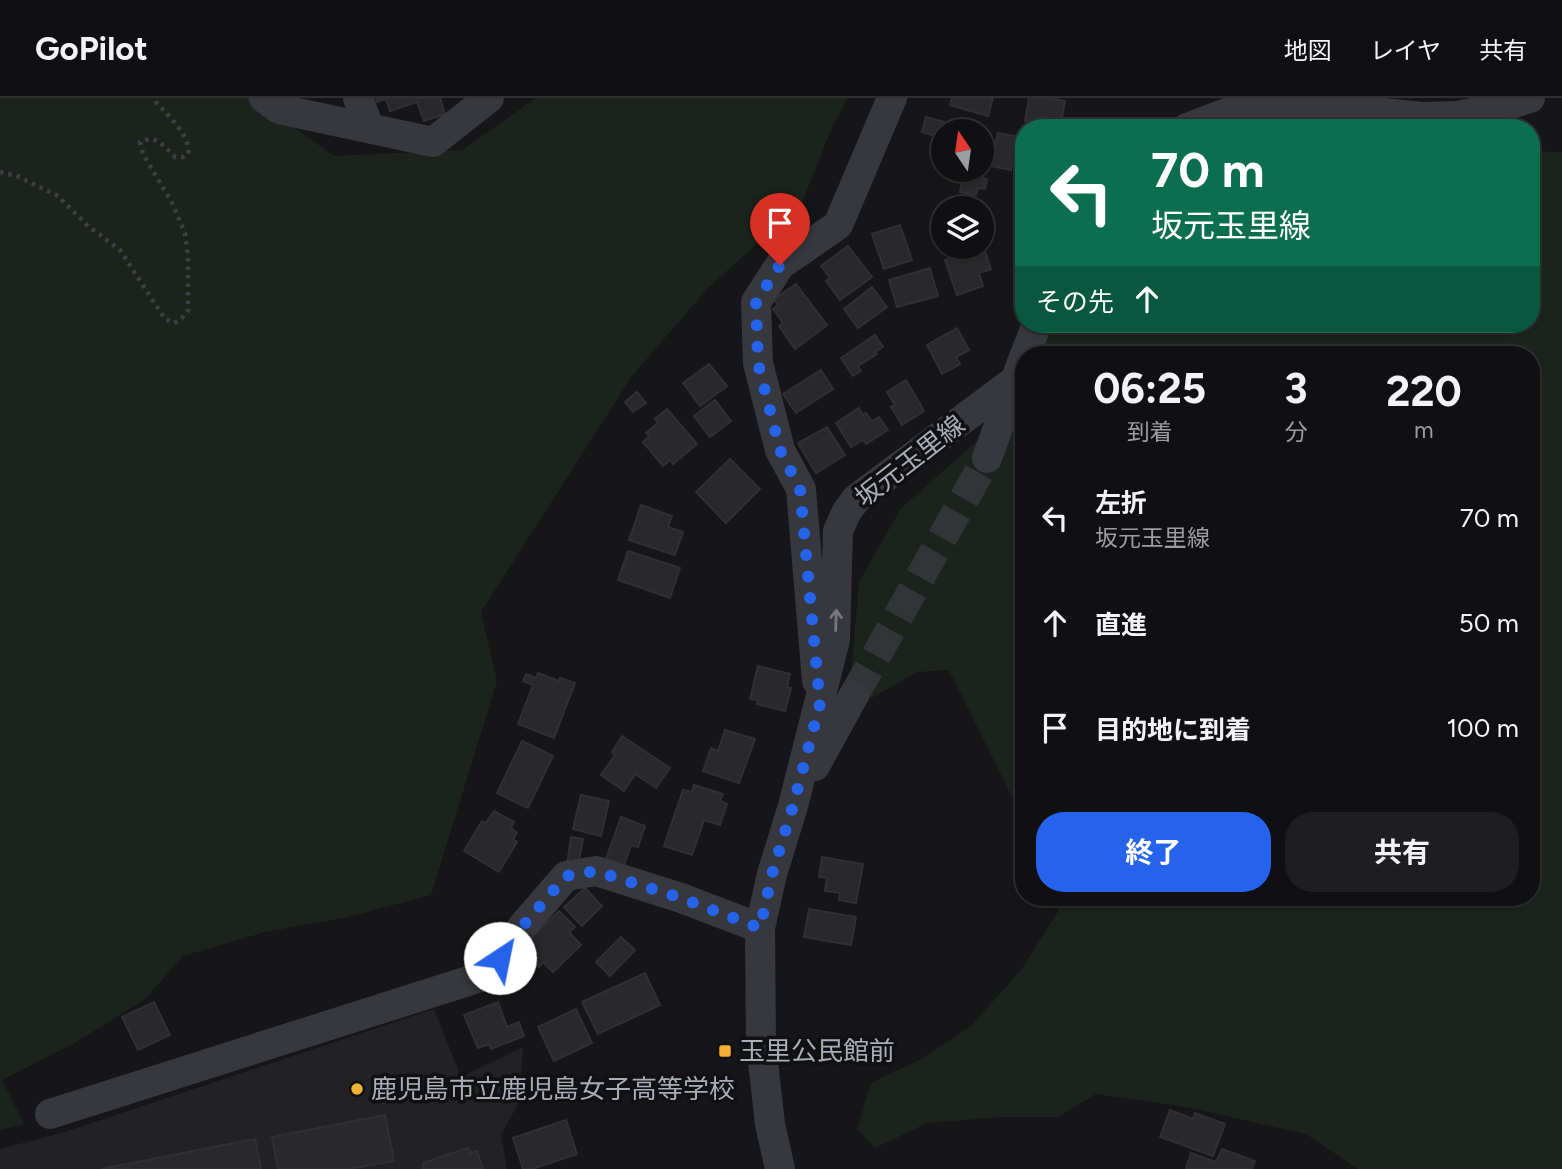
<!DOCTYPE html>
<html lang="ja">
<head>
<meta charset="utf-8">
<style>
	body { margin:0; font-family:Figtree,"Noto Sans JP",sans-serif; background:#1e1e20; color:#f1f3f6; height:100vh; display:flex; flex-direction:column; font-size:26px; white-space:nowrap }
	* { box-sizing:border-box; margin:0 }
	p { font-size:23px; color:#9c9d9f }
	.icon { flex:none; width:38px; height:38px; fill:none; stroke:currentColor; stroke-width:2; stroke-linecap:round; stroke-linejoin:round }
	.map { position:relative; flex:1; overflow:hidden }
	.side { position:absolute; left:1015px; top:248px; width:525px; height:560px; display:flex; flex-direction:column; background:#101012; border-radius:28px; box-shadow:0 2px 5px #0004,0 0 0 2px #303032 }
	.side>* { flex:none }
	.hud { position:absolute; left:1015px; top:21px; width:525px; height:214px; border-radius:28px; box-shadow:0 2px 5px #0004,0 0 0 2px #303032; background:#0b6e4f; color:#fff; overflow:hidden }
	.needle { width:46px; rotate:347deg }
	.tools { position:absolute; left:931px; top:21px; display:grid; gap:14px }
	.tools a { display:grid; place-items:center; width:63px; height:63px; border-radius:50%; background:#101012; box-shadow:0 2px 5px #0004,0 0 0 2px #303032; font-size:35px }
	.pin { position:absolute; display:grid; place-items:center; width:60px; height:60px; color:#fff; margin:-72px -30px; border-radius:50% 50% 50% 0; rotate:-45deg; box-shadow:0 0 7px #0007 }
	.pin .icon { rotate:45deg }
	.me { position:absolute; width:77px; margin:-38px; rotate:34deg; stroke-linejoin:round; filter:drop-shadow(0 0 5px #0008) }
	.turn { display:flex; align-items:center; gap:24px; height:147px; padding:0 21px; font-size:32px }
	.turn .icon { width:91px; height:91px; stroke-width:2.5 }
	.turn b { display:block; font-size:49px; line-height:60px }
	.then { display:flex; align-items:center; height:66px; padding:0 21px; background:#0003; gap:14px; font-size:26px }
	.eta { display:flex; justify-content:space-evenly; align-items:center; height:119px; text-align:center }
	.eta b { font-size:42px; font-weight:700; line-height:49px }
	.action { display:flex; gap:14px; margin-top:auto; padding:14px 21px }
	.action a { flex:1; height:80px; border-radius:28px; background:#2563eb; color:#fff; font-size:28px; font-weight:700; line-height:80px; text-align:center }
	.action a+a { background:#1e1e20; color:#f1f3f6 }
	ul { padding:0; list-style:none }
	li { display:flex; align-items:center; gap:21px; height:105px; padding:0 21px }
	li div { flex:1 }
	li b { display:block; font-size:26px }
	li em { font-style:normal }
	header { display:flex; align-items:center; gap:42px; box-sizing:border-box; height:98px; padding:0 35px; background:#101012; border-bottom:2px solid #303032 }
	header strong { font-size:33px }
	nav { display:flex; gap:38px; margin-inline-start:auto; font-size:24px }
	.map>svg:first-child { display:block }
	.built { fill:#222225 }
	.green { fill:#1c231d }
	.building { fill:#29292c; stroke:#303034; stroke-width:2 }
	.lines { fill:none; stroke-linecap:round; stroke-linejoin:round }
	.minor-tunnel { stroke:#333438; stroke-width:30; stroke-dasharray:30 15; stroke-linecap:butt }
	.path { stroke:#3d3f44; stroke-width:4.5; stroke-dasharray:3.5 5; stroke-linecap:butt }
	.minor { stroke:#37383d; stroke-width:30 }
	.oneway { stroke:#757881 }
	.route { stroke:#2563eb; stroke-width:12; stroke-dasharray:0 21.6 }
	.poi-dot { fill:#f2b134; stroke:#111113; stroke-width:2.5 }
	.labels { text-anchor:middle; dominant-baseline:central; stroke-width:7; stroke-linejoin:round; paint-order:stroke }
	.street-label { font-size:26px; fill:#a8adb8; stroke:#111113 }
	.poi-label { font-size:26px; fill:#a8adb8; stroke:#111113; text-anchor:start }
</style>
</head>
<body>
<header>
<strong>GoPilot</strong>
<nav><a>地図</a><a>レイヤ</a><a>共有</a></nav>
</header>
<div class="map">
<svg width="1562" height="1071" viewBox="0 0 1562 1071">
	<rect width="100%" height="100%" fill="#161618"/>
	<!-- built -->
	<path class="built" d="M434 911 461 979 523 949 519 1004 501 1037 507 1071H0V1051L65 1034Z"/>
	<!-- green -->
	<path class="green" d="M0 0H253L334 58 462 52 536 0H848L832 29 802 105 707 191 632 278 481 514 497 583 431 797 344 820 265 834 183 858 144 902 73 946 2 982 24 1026 0 1032Z
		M1531 53 1562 54V1071H1358L1306 1036 1186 1009 1096 996 1058 1019H1001L927 1025 875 1050 857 1031 871 985 921 961 971 928 1021 872 1059 812 1055 800H1531V257H1042L1054 226H1531Z
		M1024 292V723L949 572 917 574 872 600 850 588 859 484 901 410 984 337Z"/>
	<!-- building -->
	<path class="building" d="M376 0H440L445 16 424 23 417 4 390 13 386 1 377 4Z
		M952 0H993L988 18 950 7Z
		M1029 0H1050L1065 3 1060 30 1025 23Z
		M926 19 976 33H943V40L922 34Z
		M998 35 1024 40 1021 66 1012 64 1011 72 991 68 993 61 986 59 988 45 995 47Z
		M964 72H981L980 79 987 81 985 91 978 90 976 97 960 94Z
		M900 127 912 162 884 171 872 136Z
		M848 148 872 179 840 202 826 183 830 180 821 168Z
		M983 148 991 171 979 175 983 188 957 197 945 162Z
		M930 170 938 198 897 209 889 182Z
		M796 186 827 227 795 251 779 228 783 225 773 211 778 207 774 201Z
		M872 189 887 209 858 230 844 211Z
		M957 230 969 252 956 259 960 266 942 276 927 247Z
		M875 237 883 249 875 254 877 256 858 268 861 273 853 278 841 260Z
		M709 266 727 288 700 308 683 285Z
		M821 272 833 291 796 315 783 296Z
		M906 282 924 313 902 327 891 309 895 307 887 294Z
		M637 294 646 305 633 314 625 304Z
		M715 302 731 323 710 339 694 318Z
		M859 310 863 317 866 315 872 323 879 319 888 332 866 346 863 342 851 349 836 325Z
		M667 311 697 346 673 366 670 362 663 368 643 344 649 338 646 335 658 325 655 321Z
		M827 329 845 357 816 375 798 345Z
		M730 361 760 391 726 425 696 394Z
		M641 407 672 418 668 429 683 434 675 457 629 442Z
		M628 453 680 470 670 500 618 482Z
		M758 568 790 576 787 589 791 590 785 613 757 606 758 602 750 601Z
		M538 575 559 583 560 580 575 585 554 640 518 626 533 587 523 583 526 576 536 580Z
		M725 632 755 641 739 685 703 673 711 650 718 653Z
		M622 638 670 670 656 690 635 676 624 693 601 677 615 657 612 654Z
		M522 643 553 658 528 710 497 695Z
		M694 687 723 696 720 703 727 706 720 727 704 722 692 757 664 748 683 692 692 694Z
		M581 697 609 703 601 738 573 731Z
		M494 713 514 724 511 730 517 735 513 741 517 744 499 774 464 753 482 723 486 725Z
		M621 719 645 728 638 749 631 747 624 767 606 761Z
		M571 739 583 741 578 768 567 767Z
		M822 759 863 766 856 805 839 802 840 795 825 793 827 780 819 779Z
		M585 790 602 808 582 828 564 809Z
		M809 811 856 819 851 847 804 839Z
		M559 813 575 829 569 834 581 847 553 874 543 864 539 869 520 850Z
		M621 839 635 852 610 878 596 864Z
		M645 875 660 907 598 936 582 904Z
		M154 904 170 937 138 952 122 919Z
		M498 904 507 929 519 924 524 938 491 951 489 946 478 950 464 917Z
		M576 911 592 945 554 963 538 929Z
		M1170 1012 1193 1021 1195 1015 1225 1026 1213 1058 1160 1039Z
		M385 1017 394 1063 349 1071H278L272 1039Z
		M566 1022 577 1056 532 1071H523L513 1040Z
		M255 1041 261 1071H101Z
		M468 1050 470 1055 477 1053 483 1071H421L424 1070 423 1065Z
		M1222 1051 1255 1063 1252 1071H1186L1191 1055 1216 1064Z"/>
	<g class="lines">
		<!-- minor-tunnel -->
		<path class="minor-tunnel" d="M854 597 987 360"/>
		<!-- path -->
		<path class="path" d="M0 74 17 78 58 98 88 128 120 152 165 221 174 225 180 222 188 213V158L185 135 172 105 143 56 140 44C157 36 163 48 175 59H183L188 56C192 37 164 14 152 0"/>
		<!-- minor -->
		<path class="minor" d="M264 0 279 11 433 44 489 0
			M358 0 369 30
			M1187 30 1229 14 1273 6 1308 7 1422 19 1458 18 1501 9 1530 0
			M1025 257 1037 226
			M987 360 1024 259
			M817 583 801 391 780 352 758 265 756 204 780 167 838 127 892 0
			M815 668 854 597
			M50 1016 490 876 522 829 566 778 596 773 681 800 760 830
			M780 1071 770 1026 761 946 760 830 772 776 793 708 835 542 838 433 846 415 856 401 1014 283"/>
	</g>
	<!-- one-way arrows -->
	<defs><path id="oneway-shaft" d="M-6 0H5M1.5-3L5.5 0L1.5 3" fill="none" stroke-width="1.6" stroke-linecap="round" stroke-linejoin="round" transform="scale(1.75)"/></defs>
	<use class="oneway" href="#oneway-shaft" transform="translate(836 522) rotate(-88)"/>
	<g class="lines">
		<!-- route -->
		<path class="route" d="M500 860 522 829 566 778 596 773 681 800 760 830 772 776 793 708 820 606 800 391 780 352 758 265 756 204 780 167"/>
	</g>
	<!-- markers -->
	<g class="poi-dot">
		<rect x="718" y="946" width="14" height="14" rx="3.5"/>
		<circle cx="357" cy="991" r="7"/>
	</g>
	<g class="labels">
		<!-- street labels -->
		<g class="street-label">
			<text transform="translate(910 363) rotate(-38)">坂元玉里線</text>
		</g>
		<!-- poi labels -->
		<g class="poi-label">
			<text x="739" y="953">玉里公民館前</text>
			<text x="371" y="991">鹿児島市立鹿児島女子高等学校</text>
		</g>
	</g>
</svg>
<div class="tools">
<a><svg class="needle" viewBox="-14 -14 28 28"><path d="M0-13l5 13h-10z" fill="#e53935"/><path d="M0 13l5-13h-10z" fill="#9c9d9f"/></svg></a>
<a><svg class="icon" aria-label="layers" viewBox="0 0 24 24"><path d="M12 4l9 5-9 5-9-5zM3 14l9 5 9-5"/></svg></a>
</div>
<div class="pin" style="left:780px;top:167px;background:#d93025"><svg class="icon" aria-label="arrive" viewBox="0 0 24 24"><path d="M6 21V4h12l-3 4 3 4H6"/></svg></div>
<svg class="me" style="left:500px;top:860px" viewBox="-20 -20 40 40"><circle r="19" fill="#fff"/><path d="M0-13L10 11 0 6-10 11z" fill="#2563eb"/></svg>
<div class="hud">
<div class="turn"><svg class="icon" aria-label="left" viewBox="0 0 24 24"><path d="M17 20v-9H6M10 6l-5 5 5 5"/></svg><div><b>70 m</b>坂元玉里線</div></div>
<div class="then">その先<svg class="icon" aria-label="ahead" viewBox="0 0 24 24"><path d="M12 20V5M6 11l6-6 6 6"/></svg></div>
</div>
<section class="side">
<div class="eta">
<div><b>06:25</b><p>到着</p></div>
<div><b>3</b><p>分</p></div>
<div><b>220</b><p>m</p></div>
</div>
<ul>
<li><svg class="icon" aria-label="left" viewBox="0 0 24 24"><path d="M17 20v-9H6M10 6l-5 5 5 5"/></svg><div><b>左折</b><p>坂元玉里線</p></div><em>70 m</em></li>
<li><svg class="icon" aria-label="ahead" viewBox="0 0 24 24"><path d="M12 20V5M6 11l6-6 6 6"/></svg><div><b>直進</b></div><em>50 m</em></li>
<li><svg class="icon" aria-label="arrive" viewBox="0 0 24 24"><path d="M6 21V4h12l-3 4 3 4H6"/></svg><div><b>目的地に到着</b></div><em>100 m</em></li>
</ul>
<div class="action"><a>終了</a><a>共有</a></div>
</section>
</div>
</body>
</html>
